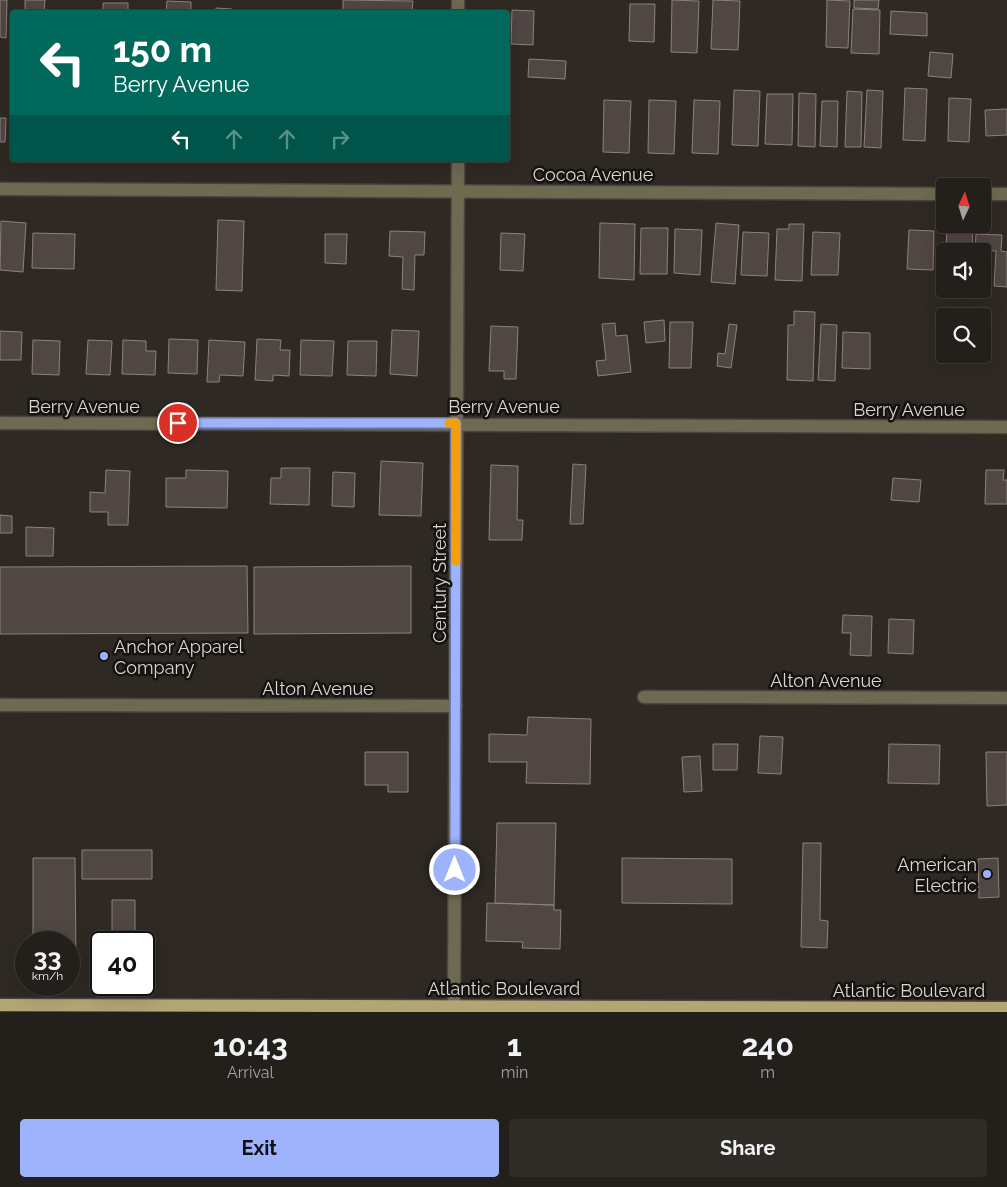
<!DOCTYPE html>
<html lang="en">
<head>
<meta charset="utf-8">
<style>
	body { margin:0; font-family:Raleway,sans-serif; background:#2f2c27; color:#f1f3f6; height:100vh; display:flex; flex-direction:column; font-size:19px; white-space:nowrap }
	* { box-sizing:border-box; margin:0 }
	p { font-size:16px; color:#a3a2a2 }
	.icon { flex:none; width:28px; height:28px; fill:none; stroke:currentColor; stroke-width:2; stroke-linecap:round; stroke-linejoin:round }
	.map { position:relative; height:1012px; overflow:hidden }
	.drawer { display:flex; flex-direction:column; background:#231f1a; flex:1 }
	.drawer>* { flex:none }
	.top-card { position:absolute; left:10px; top:10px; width:500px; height:152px; border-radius:5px; box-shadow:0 5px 20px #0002,0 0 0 1px #403d39; background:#00695c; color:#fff; overflow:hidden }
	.needle { width:32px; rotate:4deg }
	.buttons { position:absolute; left:936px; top:178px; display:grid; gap:10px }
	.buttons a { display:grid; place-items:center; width:55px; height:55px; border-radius:5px; background:#231f1a; box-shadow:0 5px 20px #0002,0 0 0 1px #403d39; font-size:25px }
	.speed { position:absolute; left:15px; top:931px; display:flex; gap:10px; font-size:25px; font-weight:700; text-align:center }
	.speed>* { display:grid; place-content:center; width:65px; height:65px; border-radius:50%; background:#231f1a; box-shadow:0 5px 20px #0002,0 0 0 1px #403d39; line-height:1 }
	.speed small { font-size:12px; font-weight:400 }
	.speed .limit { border:2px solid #111; border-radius:8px; background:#fff; color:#111 }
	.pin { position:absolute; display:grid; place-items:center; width:42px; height:42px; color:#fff; margin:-21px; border:2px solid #fff; border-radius:50%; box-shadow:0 1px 5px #0007 }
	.me { position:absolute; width:55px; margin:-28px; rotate:0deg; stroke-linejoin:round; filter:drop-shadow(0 0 4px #0008) }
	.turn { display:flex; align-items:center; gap:18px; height:105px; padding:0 20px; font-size:22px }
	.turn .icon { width:65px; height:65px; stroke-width:2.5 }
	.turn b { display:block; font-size:35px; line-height:42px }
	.lanes { display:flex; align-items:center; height:48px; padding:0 20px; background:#0003; justify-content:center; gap:25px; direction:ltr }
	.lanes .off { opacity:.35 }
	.eta { display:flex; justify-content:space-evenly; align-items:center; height:85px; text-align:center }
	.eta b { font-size:30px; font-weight:700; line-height:35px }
	.button { display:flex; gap:10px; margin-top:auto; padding:10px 20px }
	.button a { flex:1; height:58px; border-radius:5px; background:#9fb3fd; color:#111; font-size:20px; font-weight:700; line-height:58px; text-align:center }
	.button a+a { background:#2f2c27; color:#f1f3f6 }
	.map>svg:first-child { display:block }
	.building { fill:#504644; stroke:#8b817e }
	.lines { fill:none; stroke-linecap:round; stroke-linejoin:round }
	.minor-casing { stroke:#4a453f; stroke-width:15 }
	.major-casing { stroke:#4a453f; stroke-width:15 }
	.minor { stroke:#6e6951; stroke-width:12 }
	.major { stroke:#b3a675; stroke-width:12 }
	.route-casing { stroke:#6774a4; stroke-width:12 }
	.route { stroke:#9fb3fd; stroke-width:9 }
	.slow { stroke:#f59e0b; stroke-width:9 }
	.poi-dot { fill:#9fb3fd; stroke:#151210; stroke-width:2 }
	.labels { text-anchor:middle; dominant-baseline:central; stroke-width:5; stroke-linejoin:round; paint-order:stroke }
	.street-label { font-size:18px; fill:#dad6d3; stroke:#151210 }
	.poi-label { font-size:18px; fill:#dad6d3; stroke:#151210; text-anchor:start }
</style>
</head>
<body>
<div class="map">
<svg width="1007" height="1012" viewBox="0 0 1007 1012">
	<rect width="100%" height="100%" fill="#2f2923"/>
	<!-- building -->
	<path class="building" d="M0 0H7L6 38 0 37Z
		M25 0H45L44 12H25Z
		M343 0 413 1 412 12H343Z
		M672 0 699 1 697 53 671 52Z
		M713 0 740 1 738 50 711 49Z
		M827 0 850 1 848 48 826 47Z
		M854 0H879L878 9 854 8Z
		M167 1 191 2V12H166Z
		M103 3H128V12H64H103Z
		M630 4H655L654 42 629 41Z
		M216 8 232 9V12H216Z
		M853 9 880 10 879 54 851 53Z
		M512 10 534 11 533 45 511 44Z
		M891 11 927 13V36L890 34Z
		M930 52 953 54 951 78 928 76Z
		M529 59 566 61 565 79 528 77Z
		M905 88 927 89 925 141 903 140Z
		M734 90 760 91 758 146 732 145Z
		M867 90 883 91 881 148 864 147Z
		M847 91 862 92 861 147H845Z
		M799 93 816 94 815 147 798 146Z
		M767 94H793L792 145 765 144Z
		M949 98 971 99 969 142 948 141Z
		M604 100 631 101 629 153 603 152Z
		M649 100 676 101 674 154 648 153Z
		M694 100 720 101 718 154 692 153Z
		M822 101H838L837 147 820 146Z
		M1007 109V135L986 136 985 110Z
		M0 118H6L5 142H0Z
		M218 220 244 221 242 291 216 290Z
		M1 221 26 223 23 272 0 270Z
		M600 223 635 224 634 280 599 278Z
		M716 223 739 225 735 284 711 282Z
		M789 224H804L802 281 775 280 777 229H789Z
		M947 224H973L972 251H946Z
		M641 228H668L667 274H640Z
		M675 229 702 230 700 275 674 273Z
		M909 230 934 231 933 270 907 269Z
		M390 231 425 232 424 255H415L414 290 402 289 403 257 389 256Z
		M743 232 769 233 767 276 741 275Z
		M813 232 840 233 838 275H811Z
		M33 233 75 234 74 269 32 268Z
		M501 233 525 234 523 271 500 270Z
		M325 234H347L346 264 325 263Z
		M976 234 1002 235 1001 251 1007 252V287L994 286 996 251 975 250Z
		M945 266V289H970V293L944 292Z
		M794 311 815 312 813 381 787 380 788 325H794Z
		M664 320 665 341 646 343 644 322Z
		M670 322H693L691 368H669Z
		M615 323 616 336 627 335 631 372 598 376 596 361 606 360 602 324Z
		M729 324 737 325 731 368 717 366 718 353 725 354Z
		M821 324 837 325 835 381 818 380Z
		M942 325H945V354H967V358L939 355Z
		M491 326 518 327 516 379H504V371H489Z
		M392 330 419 331 417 376 390 374Z
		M0 331 22 332 21 360H0Z
		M843 332 870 333V369L842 368Z
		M169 339 198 340 197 374 168 373Z
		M257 339 281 340 280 350H290L289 376 273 375V381L255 380Z
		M33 340 60 341 59 375 32 374Z
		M88 340 112 341 110 375 86 374Z
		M123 340 146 341V351H156L155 375 122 374Z
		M209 340 245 342 243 376 220 375 219 382H207Z
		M301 340 334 341 332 376 300 375Z
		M348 341H377L376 376 347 375Z
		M381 461 423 463 421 516 379 515Z
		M573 464 586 465 583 524H570Z
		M491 465 518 466 517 520H523L522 540H489Z
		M281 468H310L309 505 270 504 271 478H281Z
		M106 470 130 471 128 525H108V512H90V492L105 493Z
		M186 470 228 471 227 508 166 507V478H186Z
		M986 470H1004L1003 480H1007V504H985Z
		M333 472 355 473 354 507 332 506Z
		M893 478 921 480 919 502 891 500Z
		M0 515 12 516V533H0Z
		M26 527 54 528 53 556H26Z
		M247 566 248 633 0 634V567Z
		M411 566V633L254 634V567Z
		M843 615 872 616 871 656 850 655 851 633H842Z
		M889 619 914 620 913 654 888 653Z
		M528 717 591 719 590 784 526 783 527 762H489V734L527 735Z
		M760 736 783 737 781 774 758 773Z
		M713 744H738L737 770H713Z
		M889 744 940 745 939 784 888 783Z
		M365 752H408V792H388V785H365Z
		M986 752H1007V805L987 806Z
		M700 756 702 791 684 792 682 757Z
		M497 823H556L554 905 495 903Z
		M803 843H821L820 920 828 921 827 948 801 947Z
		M82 850H152V879H82Z
		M33 858H75L76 958H69V942H33Z
		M622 858 732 859V904L622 903Z
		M998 858 999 897 979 898 978 859Z
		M112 900H135V938H112Z
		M487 903 554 905V910H561L560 949 522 948 523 942 486 941Z"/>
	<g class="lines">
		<!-- minor casing -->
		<g class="minor-casing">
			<path id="minor" d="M458 0V12
				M0 189 945 194
				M982 194H1007
				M0 423 1007 427
				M644 697 1007 698
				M0 705 456 706
				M454 1006 458 160"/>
		</g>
		<!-- major casing -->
		<g class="major-casing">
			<path id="major" d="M0 1005 1007 1008"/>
		</g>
		<!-- minor -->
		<use href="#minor" class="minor"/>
		<!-- major -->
		<use href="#major" class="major"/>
	</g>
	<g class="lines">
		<!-- route casing -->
		<g class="route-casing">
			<path id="route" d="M178 423H456L455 870"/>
		</g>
		<!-- route -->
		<use href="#route" class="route"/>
		<!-- slow -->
		<path class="slow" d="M449 423H456V561"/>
	</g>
	<!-- markers -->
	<g class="poi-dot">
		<circle cx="104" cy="656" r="5"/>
		<circle cx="987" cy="874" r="5"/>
	</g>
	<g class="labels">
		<!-- street labels -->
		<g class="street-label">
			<text x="593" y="174">Cocoa Avenue</text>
			<text x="84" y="406">Berry Avenue</text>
			<text x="504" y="406">Berry Avenue</text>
			<text x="909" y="409">Berry Avenue</text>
			<text transform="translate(439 583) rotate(-90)">Century Street</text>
			<text x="826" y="680">Alton Avenue</text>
			<text x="318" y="688">Alton Avenue</text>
			<text x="504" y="988">Atlantic Boulevard</text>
			<text x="909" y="990">Atlantic Boulevard</text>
		</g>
		<!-- poi labels -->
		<g class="poi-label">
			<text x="114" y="646">Anchor Apparel<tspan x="114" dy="21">Company</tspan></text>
			<text x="977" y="864" text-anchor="end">American<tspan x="977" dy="21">Electric</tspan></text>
		</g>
	</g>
</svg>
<div class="buttons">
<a><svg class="needle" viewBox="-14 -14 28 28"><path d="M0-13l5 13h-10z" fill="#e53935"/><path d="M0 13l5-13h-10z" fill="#a3a2a2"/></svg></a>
<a><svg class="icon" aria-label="sound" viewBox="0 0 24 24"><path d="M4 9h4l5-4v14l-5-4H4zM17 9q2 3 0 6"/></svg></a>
<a><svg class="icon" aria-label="search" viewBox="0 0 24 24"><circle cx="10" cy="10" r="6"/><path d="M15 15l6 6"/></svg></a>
</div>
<div class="speed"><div>33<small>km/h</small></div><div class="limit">40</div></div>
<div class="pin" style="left:178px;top:423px;background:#d93025"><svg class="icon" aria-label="arrive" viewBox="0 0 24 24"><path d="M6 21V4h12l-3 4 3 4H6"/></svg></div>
<svg class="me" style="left:455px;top:870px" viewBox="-20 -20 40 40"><circle r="17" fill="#9fb3fd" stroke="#fff" stroke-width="3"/><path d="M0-11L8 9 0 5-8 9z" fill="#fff"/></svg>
<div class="top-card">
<div class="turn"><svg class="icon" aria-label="left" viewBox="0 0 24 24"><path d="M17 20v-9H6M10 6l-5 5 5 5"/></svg><div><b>150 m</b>Berry Avenue</div></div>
<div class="lanes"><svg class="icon" aria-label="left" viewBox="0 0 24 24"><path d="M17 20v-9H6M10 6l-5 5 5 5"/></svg><svg class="icon off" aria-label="ahead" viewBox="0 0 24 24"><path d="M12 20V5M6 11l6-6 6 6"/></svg><svg class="icon off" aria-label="ahead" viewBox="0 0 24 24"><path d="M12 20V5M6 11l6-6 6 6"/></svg><svg class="icon off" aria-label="right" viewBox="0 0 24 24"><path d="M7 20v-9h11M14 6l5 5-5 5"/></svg></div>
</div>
</div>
<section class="drawer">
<div class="eta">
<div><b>10:43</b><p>Arrival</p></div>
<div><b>1</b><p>min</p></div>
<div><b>240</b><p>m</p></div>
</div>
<div class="button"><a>Exit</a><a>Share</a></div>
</section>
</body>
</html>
